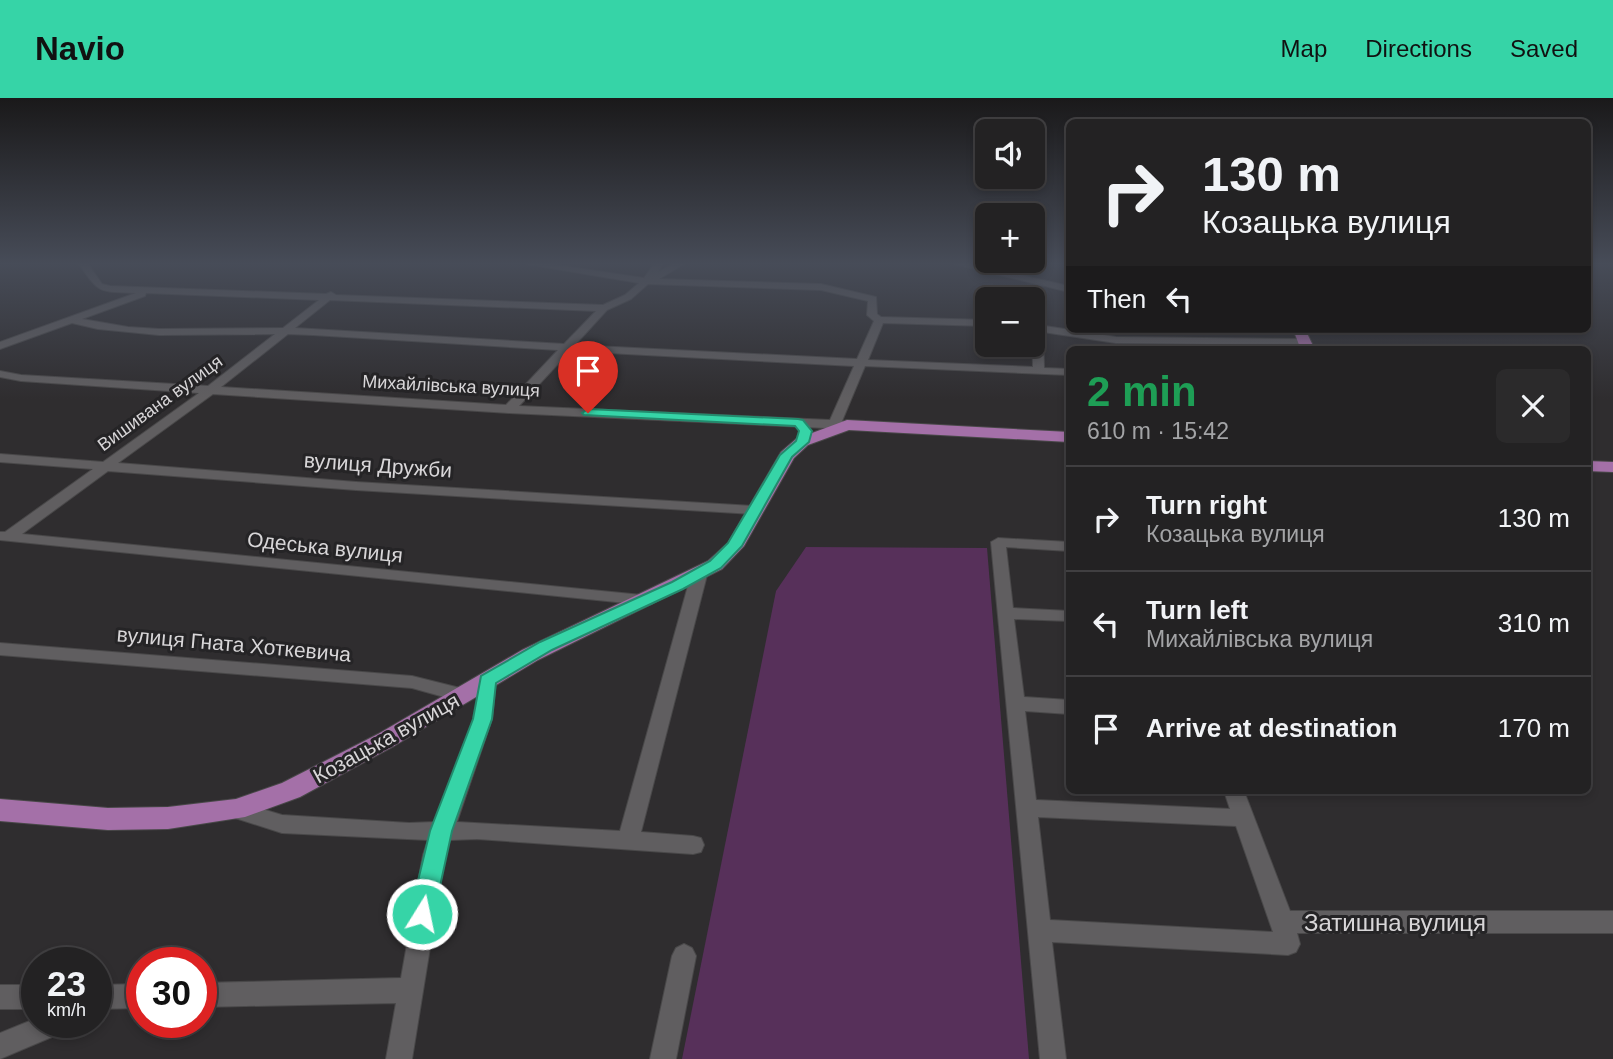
<!DOCTYPE html>
<html lang="en">
<head>
<meta charset="utf-8">
<style>
	body { margin:0; font-family:Arial,sans-serif; background:#2b2a2b; color:#f1f3f6; height:100vh; display:flex; flex-direction:column; font-size:26px; white-space:nowrap }
	* { box-sizing:border-box; margin:0 }
	p { font-size:23px; color:#a3a4a6 }
	.icon { flex:none; width:38px; height:38px; fill:none; stroke:currentColor; stroke-width:2; stroke-linecap:round; stroke-linejoin:round }
	.map { position:relative; flex:1; overflow:hidden }
	.sheet { position:absolute; left:1066px; top:248px; width:525px; height:448px; display:flex; flex-direction:column; background:#232223; border-radius:10px; box-shadow:0 4px 10px #0003,0 0 0 2px #403f41 }
	.sheet>* { flex:none }
	.hud { position:absolute; left:1066px; top:21px; width:525px; height:214px; border-radius:10px; box-shadow:0 4px 10px #0003,0 0 0 2px #403f41; background:#232223; color:#f1f3f6; overflow:hidden }
	.fabs { position:absolute; left:975px; top:21px; display:grid; gap:14px }
	.fabs a { display:grid; place-items:center; width:70px; height:70px; border-radius:10px; background:#232223; box-shadow:0 4px 10px #0003,0 0 0 2px #403f41; font-size:35px }
	.speed { position:absolute; left:21px; top:849px; display:flex; gap:14px; font-size:35px; font-weight:700; text-align:center }
	.speed>* { display:grid; place-content:center; width:91px; height:91px; border-radius:50%; background:#232223; box-shadow:0 4px 10px #0003,0 0 0 2px #403f41; line-height:1 }
	.speed small { font-size:18px; font-weight:400 }
	.speed .limit { border:10px solid #d22; background:#fff; color:#111 }
	.pin { position:absolute; display:grid; place-items:center; width:60px; height:60px; color:#fff; margin:-72px -30px; border-radius:50% 50% 50% 0; rotate:-45deg; box-shadow:0 0 7px #0007 }
	.pin .icon { rotate:45deg }
	.me { position:absolute; width:77px; margin:-38px; rotate:10deg; stroke-linejoin:round; filter:drop-shadow(0 0 5px #0008) }
	.turn { display:flex; align-items:center; gap:24px; height:147px; padding:0 21px; font-size:32px }
	.turn .icon { width:91px; height:91px; stroke-width:2.5 }
	.turn b { display:block; font-size:49px; line-height:60px }
	.then { display:flex; align-items:center; height:66px; padding:0 21px; background:#0003; gap:14px; font-size:26px }
	.round { display:grid; place-items:center; flex:none; width:74px; height:74px; border-radius:10px; background:#2b2a2b }
	.head { display:flex; align-items:center; justify-content:space-between; height:119px; padding:0 21px }
	h1 { font-size:42px; font-weight:700; line-height:52px; color:#1e9e55 }
	ul { padding:0; list-style:none }
	li { display:flex; align-items:center; gap:21px; height:105px; padding:0 21px; border-top:2px solid #403f41 }
	li div { flex:1 }
	li b { display:block; font-size:26px }
	li em { font-style:normal }
	header { display:flex; align-items:center; gap:42px; box-sizing:border-box; height:98px; padding:0 35px; background:#36d4a7; color:#111 }
	header strong { font-size:33px }
	nav { display:flex; gap:38px; margin-inline-start:auto; font-size:24px }
	.map>svg:first-child { display:block }
	.green { fill:#57305a }
	.lines { fill:none; stroke-linecap:round; stroke-linejoin:round }
	.minor-casing { stroke:#494849; stroke-width:2 }
	.major-casing { stroke:#494849; stroke-width:2 }
	.minor { fill:#605e60; fill-rule:evenodd }
	.major { fill:#a470a8; fill-rule:evenodd }
	.route { fill:#36d4a7; stroke:#238a6d; stroke-width:2 }
	.labels { text-anchor:middle; dominant-baseline:central; stroke-width:6; stroke-linejoin:round; paint-order:stroke }
	.far-street-label { font-size:18px; fill:#d8d6d8; stroke:#252426 }
	.street-label { font-size:21px; fill:#d8d6d8; stroke:#252426 }
	.near-street-label { font-size:24px; fill:#d8d6d8; stroke:#252426 }
</style>
</head>
<body>
<header>
<strong>Navio</strong>
<nav><a>Map</a><a>Directions</a><a>Saved</a></nav>
</header>
<div class="map">
<svg width="1613" height="961" viewBox="0 0 1613 961">
	<rect width="100%" height="100%" fill="#2f2d2f"/>
	<!-- green -->
	<path class="green" d="M806 449 987 450 1029 961H682L776 493Z"/>
	<g class="lines">
		<!-- minor casing -->
		<g class="minor-casing">
			<path id="minor" d="M79 166H88L102 186 110 188 326 196 331 194 336 197 603 207 625 197 639 185 526 166H550L644 180 654 166H663L658 174 673 166H684L659 181 821 186 876 199 877 216 881 219 987 222V228L883 225 868 262 1033 269 1032 226 1116 239 1305 241 1310 244 1305 247 1116 245 1043 234 1044 270 1069 271V277L865 268 842 323 853 327 847 331 509 315 213 296 118 365 356 384 753 408 760 412 753 416 356 392 108 373 22 436 652 498 654 502 652 506 646 507 0 442V434H5L93 371 0 364V356L103 364 199 295 21 283 0 279V273L21 277 208 288 275 236 159 237 98 231 72 225 0 251V244L136 195C99 193 100 197 79 166ZM648 186 821 192 868 203 867 217 874 223 857 261 575 247 607 212 631 201ZM146 195 319 202 283 230 159 231 128 229 82 221 145 198ZM330 202 596 213 564 246 295 230ZM288 236 313 237 558 252 506 307 221 289ZM570 253 854 268 830 322 519 308Z
				M954 166H971L1069 188V194Z
				M998 440 1069 444V453L1006 449 1013 510 1069 513V523L1014 521 1024 599 1069 602V616L1025 613 1036 702 1230 711 1224 693H1244L1290 813H1613V835H1297L1300 846 1296 854 1288 857 1052 844 1066 961H1040L991 444ZM1038 719 1236 728 1273 834 1050 822Z
				M699 472 707 477 641 734 693 738 701 740 704 747 701 754 693 756 477 741 450 742 445 757 412 961H386L396 905 201 909V885L401 880 423 757 428 742 282 735 229 718 226 712 229 706 236 703 282 717 409 725 435 724 474 621 481 577H493L496 582 492 621 457 724 620 733 691 477Z
				M0 545 412 578 468 592 471 597 468 602 462 604 412 590 0 557Z
				M684 846 692 850 696 858 676 961H650L672 858 676 850Z
				M142 886V910L96 911V887Z
				M0 887H37V911H0Z
				M37 920V924H70L66 933 0 961V935Z"/>
		</g>
		<!-- major casing -->
		<g class="major-casing">
			<path id="major" d="M1293 231H1305L1315 252H1301Z
				M847 322 1069 334V344L849 332 808 347 794 360 744 448 722 471 538 562 394 648 300 699 245 719 168 731 108 732 0 723V701L108 710 168 709 236 701 282 685 378 636 522 552 708 463 728 445 781 354 796 341Z
				M1587 363 1613 364V374L1587 373Z"/>
		</g>
		<!-- minor -->
		<use href="#minor" class="minor"/>
		<!-- major -->
		<use href="#major" class="major"/>
	</g>
	<!-- sky -->
	<linearGradient id="sky" x2="0" y2="1"><stop stop-color="#1a191a"/><stop offset="0.55" stop-color="#474c58"/><stop offset="1" stop-color="#474c58" stop-opacity="0"/></linearGradient>
	<rect width="1613" height="301" fill="url(#sky)"/>
	<!-- route -->
	<path class="route" d="M588 311 798 321 803 322 812 333 809 344 792 359 742 448 721 470 683 491 552 552 496 585 492 621 452 733 434 816 430 824 422 827 414 824 410 816 430 733 473 621 481 578 540 544 672 484 710 463 728 445 780 357 796 343 799 333 795 328 584 317 582 315Z"/>
	<g class="labels">
		<!-- far-street labels -->
		<g class="far-street-label">
			<text transform="translate(451 288) rotate(3)">Михайлівська вулиця</text>
			<text transform="translate(160 305) rotate(-36)">Вишивана вулиця</text>
		</g>
		<!-- street labels -->
		<g class="street-label">
			<text transform="translate(378 367) rotate(4)">вулиця Дружби</text>
			<text transform="translate(325 449) rotate(6)">Одеська вулиця</text>
			<text transform="translate(234 546) rotate(5)">вулиця Гната Хоткевича</text>
			<text transform="translate(386 640) rotate(-29)">Козацька вулиця</text>
		</g>
		<!-- near-street labels -->
		<g class="near-street-label">
			<text x="1395" y="824">Затишна вулиця</text>
		</g>
	</g>
</svg>
<div class="fabs">
<a><svg class="icon" aria-label="sound" viewBox="0 0 24 24"><path d="M4 9h4l5-4v14l-5-4H4zM17 9q2 3 0 6"/></svg></a>
<a>+</a>
<a>−</a>
</div>
<div class="speed"><div>23<small>km/h</small></div><div class="limit">30</div></div>
<div class="pin" style="left:588px;top:315px;background:#d93025"><svg class="icon" aria-label="arrive" viewBox="0 0 24 24"><path d="M6 21V4h12l-3 4 3 4H6"/></svg></div>
<svg class="me" style="left:422px;top:816px" viewBox="-20 -20 40 40"><circle r="17" fill="#36d4a7" stroke="#fff" stroke-width="3"/><path d="M0-11L8 9 0 5-8 9z" fill="#fff"/></svg>
<div class="hud">
<div class="turn"><svg class="icon" aria-label="right" viewBox="0 0 24 24"><path d="M7 20v-9h11M14 6l5 5-5 5"/></svg><div><b>130 m</b>Козацька вулиця</div></div>
<div class="then">Then<svg class="icon" aria-label="left" viewBox="0 0 24 24"><path d="M17 20v-9H6M10 6l-5 5 5 5"/></svg></div>
</div>
<section class="sheet">
<div class="head"><div><h1>2 min</h1><p>610 m · 15:42</p></div><a class="round"><svg class="icon" aria-label="close" viewBox="0 0 24 24"><path d="M6 6l12 12M18 6L6 18"/></svg></a></div>
<ul>
<li><svg class="icon" aria-label="right" viewBox="0 0 24 24"><path d="M7 20v-9h11M14 6l5 5-5 5"/></svg><div><b>Turn right</b><p>Козацька вулиця</p></div><em>130 m</em></li>
<li><svg class="icon" aria-label="left" viewBox="0 0 24 24"><path d="M17 20v-9H6M10 6l-5 5 5 5"/></svg><div><b>Turn left</b><p>Михайлівська вулиця</p></div><em>310 m</em></li>
<li><svg class="icon" aria-label="arrive" viewBox="0 0 24 24"><path d="M6 21V4h12l-3 4 3 4H6"/></svg><div><b>Arrive at destination</b></div><em>170 m</em></li>
</ul>
</section>
</div>
</body>
</html>
